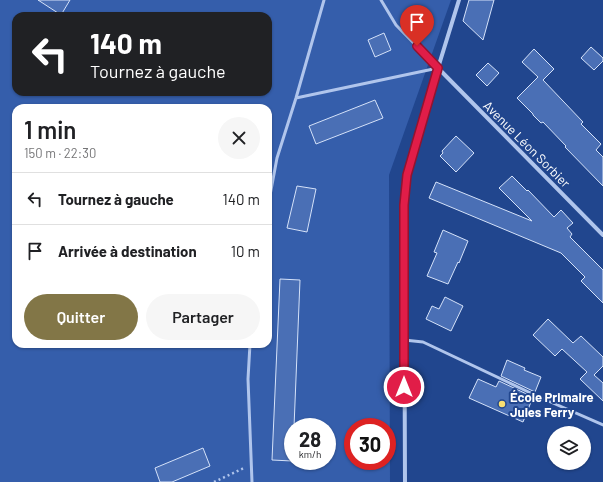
<!DOCTYPE html>
<html lang="fr">
<head>
<meta charset="utf-8">
<style>
	body { margin:0; font-family:Barlow,sans-serif; background:#f6f6f6; color:#202124; height:100vh; display:flex; flex-direction:column; font-size:15px; white-space:nowrap }
	* { box-sizing:border-box; margin:0 }
	p { font-size:13px; color:#757577 }
	.icon { flex:none; width:22px; height:22px; fill:none; stroke:currentColor; stroke-width:2; stroke-linecap:round; stroke-linejoin:round }
	.map { position:relative; flex:1; overflow:hidden }
	.details { position:absolute; left:12px; top:104px; width:260px; height:244px; display:flex; flex-direction:column; background:#fff; border-radius:12px; box-shadow:0 1px 3px #0004 }
	.details>* { flex:none }
	.guide { position:absolute; left:12px; top:12px; width:260px; height:84px; border-radius:12px; box-shadow:0 1px 3px #0004; background:#202124; color:#fff; overflow:hidden }
	.fabs { position:absolute; left:547px; top:426px; display:grid; gap:8px }
	.fabs a { display:grid; place-items:center; width:44px; height:44px; border-radius:50%; background:#fff; box-shadow:0 1px 3px #0004; font-size:20px }
	.speed { position:absolute; left:284px; top:418px; display:flex; gap:8px; font-size:20px; font-weight:700; text-align:center }
	.speed>* { display:grid; place-content:center; width:52px; height:52px; border-radius:50%; background:#fff; box-shadow:0 1px 3px #0004; line-height:1 }
	.speed small { font-size:10px; font-weight:400 }
	.speed .limit { border:6px solid #d22; background:#fff; color:#111 }
	.pin { position:absolute; display:grid; place-items:center; width:34px; height:34px; color:#fff; margin:-41px -17px; border-radius:50% 50% 50% 0; rotate:-45deg; box-shadow:0 0 4px #0007 }
	.pin .icon { rotate:45deg }
	.me { position:absolute; width:44px; margin:-22px; rotate:0deg; stroke-linejoin:round; filter:drop-shadow(0 0 3px #0008) }
	.turn { display:flex; align-items:center; gap:14px; height:84px; padding:0 12px; font-size:18px }
	.turn .icon { width:52px; height:52px; stroke-width:2.5 }
	.turn b { display:block; font-size:28px; line-height:34px }
	.round { display:grid; place-items:center; flex:none; width:42px; height:42px; border-radius:21px; background:#f6f6f6 }
	.headline { display:flex; align-items:center; justify-content:space-between; height:68px; padding:0 12px }
	h1 { font-size:24px; font-weight:600; line-height:30px }
	.button { display:flex; gap:8px; margin-top:auto; padding:8px 12px }
	.button a { flex:1; height:46px; border-radius:24px; background:#827647; color:#fff; font-size:16px; font-weight:600; line-height:46px; text-align:center }
	.button a+a { background:#f6f6f6; color:#202124 }
	ul { padding:0; list-style:none }
	li { display:flex; align-items:center; gap:12px; height:52px; padding:0 12px; border-top:1px solid #e0e0e0 }
	li div { flex:1 }
	li b { display:block; font-size:15px }
	li em { font-style:normal }
	.map>svg:first-child { display:block }
	.green { fill:#355eab; fill-rule:evenodd }
	.building { fill:#4a6fb5; stroke:#d5e2f9 }
	.lines { fill:none; stroke-linecap:round; stroke-linejoin:round }
	.path { stroke:#b0c5ec; stroke-width:2.5; stroke-dasharray:2 3; stroke-linecap:butt }
	.service { stroke:#b0c5ec; stroke-width:3 }
	.minor { stroke:#b0c5ec; stroke-width:4 }
	.route-casing { stroke:#92132f; stroke-width:10 }
	.route { stroke:#e11d48; stroke-width:7 }
	.poi-dot { fill:#f9df71; stroke:#21468e; stroke-width:1.5 }
	.labels { text-anchor:middle; dominant-baseline:central; stroke-width:4; stroke-linejoin:round; paint-order:stroke }
	.street-label { font-size:13px; fill:#fff; stroke:#21468e }
	.poi-label { font-size:13px; font-weight:bold; fill:#fff; stroke:#21468e; text-anchor:start }
</style>
</head>
<body>
<div class="map">
<svg width="603" height="482" viewBox="0 0 603 482">
	<rect width="100%" height="100%" fill="#21468e"/>
	<!-- green -->
	<path class="green" d="M0 0H451L389 175 390 482H0ZM16 16H268V92H16ZM16 108H268V344H16ZM293 427H327V461H293ZM353 427H387V461H353Z"/>
	<!-- building -->
	<path class="building" d="M38 0H70L61 15Z
		M469 0H494L483 40 463 21Z
		M384 33 391 50 375 57 368 40Z
		M591 47 603 58V61L594 70 581 58Z
		M534 49 554 69 543 80 583 122 581 124 601 144 596 150 603 157V186L565 147 566 146 543 122 541 123 533 115V114L517 98 538 77 522 62Z
		M488 63 499 73 487 86 476 75Z
		M375 100 383 118 316 144 309 126Z
		M456 136 474 153 456 172 440 156 443 153 442 151Z
		M512 176 527 191 528 190 554 217 561 210 573 223 567 228 572 234 570 237 603 270V303L581 281 585 277 561 253 429 198 436 182 532 221 499 188Z
		M297 186 316 189 307 232 287 228Z
		M443 230 468 241 459 263 458 262 448 284 427 276 437 253 434 252Z
		M280 279 300 280 294 427H293L292 461 272 460Z
		M445 297 463 306 451 331 426 319 432 306 439 309Z
		M548 319 573 343 581 336 603 357V366L594 375 603 383V401L580 379 587 372 562 349 555 356 533 335Z
		M507 360 525 368 524 370 541 377 535 392 501 376Z
		M478 379 496 387 499 381 533 397 523 422 469 398Z
		M203 448 210 466 172 482H160L155 468Z"/>
	<g class="lines">
		<!-- path -->
		<path class="path" d="M214 482 244 468"/>
		<!-- service -->
		<path class="service" d="M381 0 396 25 438 68
			M296 98 438 68
			M268 206 277 158 296 98 324 0
			M404 340 423 342 537 396 603 425
			M250 344 248 379 252 482"/>
		<!-- minor -->
		<path class="minor" d="M438 68 603 235
			M405 482 404 205 407 175 438 68 459 0"/>
	</g>
	<g class="lines">
		<!-- route casing -->
		<g class="route-casing">
			<path id="route" d="M404 387V205L407 175 438 68 417 46"/>
		</g>
		<!-- route -->
		<use href="#route" class="route"/>
	</g>
	<!-- markers -->
	<circle class="poi-dot" cx="502" cy="404" r="4"/>
	<g class="labels">
		<!-- street labels -->
		<g class="street-label">
			<text transform="translate(527 144) rotate(45)">Avenue Léon Sorbier</text>
		</g>
		<!-- poi labels -->
		<g class="poi-label">
			<text x="510" y="397">École Primaire<tspan x="510" dy="15">Jules Ferry</tspan></text>
		</g>
	</g>
</svg>
<div class="fabs">
<a><svg class="icon" aria-label="layers" viewBox="0 0 24 24"><path d="M12 4l9 5-9 5-9-5zM3 14l9 5 9-5"/></svg></a>
</div>
<div class="speed"><div>28<small>km/h</small></div><div class="limit">30</div></div>
<div class="pin" style="left:417px;top:46px;background:#d93025"><svg class="icon" aria-label="arrive" viewBox="0 0 24 24"><path d="M6 21V4h12l-3 4 3 4H6"/></svg></div>
<svg class="me" style="left:404px;top:387px" viewBox="-20 -20 40 40"><circle r="17" fill="#e11d48" stroke="#fff" stroke-width="3"/><path d="M0-11L8 9 0 5-8 9z" fill="#fff"/></svg>
<div class="guide">
<div class="turn"><svg class="icon" aria-label="left" viewBox="0 0 24 24"><path d="M17 20v-9H6M10 6l-5 5 5 5"/></svg><div><b>140 m</b>Tournez à gauche</div></div>
</div>
<section class="details">
<div class="headline"><div><h1>1 min</h1><p>150 m · 22:30</p></div><a class="round"><svg class="icon" aria-label="close" viewBox="0 0 24 24"><path d="M6 6l12 12M18 6L6 18"/></svg></a></div>
<ul>
<li><svg class="icon" aria-label="left" viewBox="0 0 24 24"><path d="M17 20v-9H6M10 6l-5 5 5 5"/></svg><div><b>Tournez à gauche</b></div><em>140 m</em></li>
<li><svg class="icon" aria-label="arrive" viewBox="0 0 24 24"><path d="M6 21V4h12l-3 4 3 4H6"/></svg><div><b>Arrivée à destination</b></div><em>10 m</em></li>
</ul>
<div class="button"><a>Quitter</a><a>Partager</a></div>
</section>
</div>
</body>
</html>
